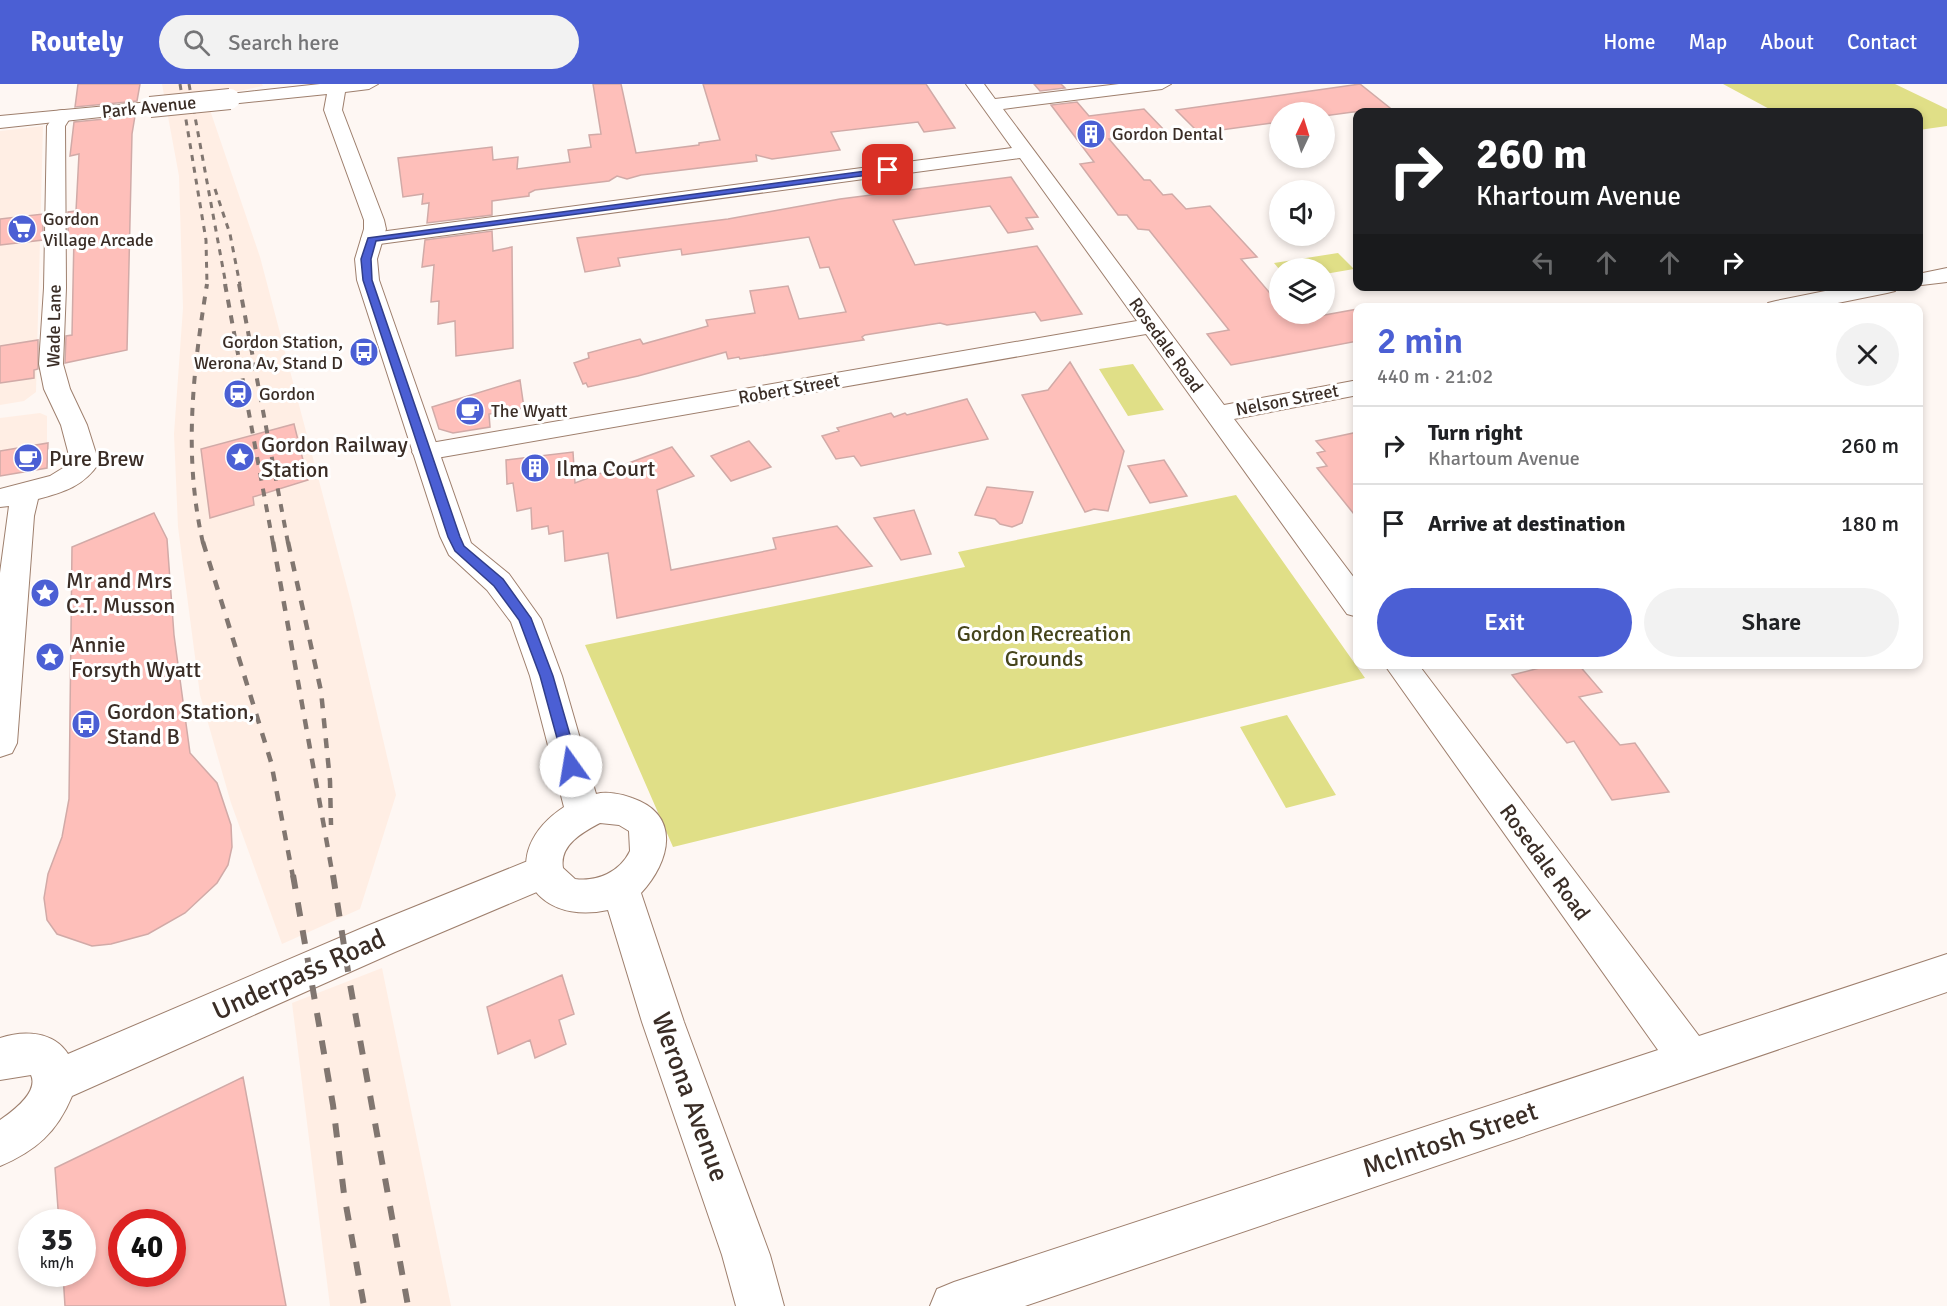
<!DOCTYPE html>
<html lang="en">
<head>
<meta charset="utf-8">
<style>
	body { margin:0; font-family:Signika,sans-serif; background:#f2f2f2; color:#202124; height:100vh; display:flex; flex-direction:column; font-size:22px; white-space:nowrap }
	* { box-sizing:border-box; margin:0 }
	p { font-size:20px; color:#757577 }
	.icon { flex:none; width:33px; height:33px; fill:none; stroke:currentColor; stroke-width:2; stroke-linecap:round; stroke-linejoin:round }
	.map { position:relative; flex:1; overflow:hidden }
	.drawer { position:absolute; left:1353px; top:219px; width:570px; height:366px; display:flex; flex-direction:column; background:#fff; border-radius:12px; box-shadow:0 3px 9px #0003 }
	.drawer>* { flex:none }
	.guide { position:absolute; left:1353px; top:24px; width:570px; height:183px; border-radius:12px; box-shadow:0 3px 9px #0003; background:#202124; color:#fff; overflow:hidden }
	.needle { width:39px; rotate:4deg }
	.buttons { position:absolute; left:1269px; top:18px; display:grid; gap:12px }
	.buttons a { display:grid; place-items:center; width:66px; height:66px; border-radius:50%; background:#fff; box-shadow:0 3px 9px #0003; font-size:30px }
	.speed { position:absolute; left:18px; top:1125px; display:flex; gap:12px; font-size:30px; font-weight:700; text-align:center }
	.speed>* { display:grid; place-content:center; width:78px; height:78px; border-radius:50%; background:#fff; box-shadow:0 3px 9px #0003; line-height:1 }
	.speed small { font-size:15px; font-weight:400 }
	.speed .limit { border:9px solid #d22; background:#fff; color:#111 }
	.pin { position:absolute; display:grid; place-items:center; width:51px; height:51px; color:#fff; margin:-26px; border-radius:12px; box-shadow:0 3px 9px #0006 }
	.me { position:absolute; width:66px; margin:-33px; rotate:347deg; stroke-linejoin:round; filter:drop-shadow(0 0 4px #0008) }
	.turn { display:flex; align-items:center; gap:21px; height:126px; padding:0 24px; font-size:27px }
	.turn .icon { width:78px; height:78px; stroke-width:2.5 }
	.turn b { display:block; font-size:42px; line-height:51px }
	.lanes { display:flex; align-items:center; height:57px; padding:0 24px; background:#0003; justify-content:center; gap:30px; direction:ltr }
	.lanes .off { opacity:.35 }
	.round { display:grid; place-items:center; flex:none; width:63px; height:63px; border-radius:32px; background:#f2f2f2 }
	.headline { display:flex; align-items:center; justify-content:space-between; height:102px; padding:0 24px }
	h1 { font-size:36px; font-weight:600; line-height:45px; color:#4b5fd4 }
	.primary-button { display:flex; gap:12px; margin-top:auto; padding:12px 24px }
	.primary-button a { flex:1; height:69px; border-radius:36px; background:#4b5fd4; color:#fff; font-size:24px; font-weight:600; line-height:69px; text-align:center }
	.primary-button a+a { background:#f2f2f2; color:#202124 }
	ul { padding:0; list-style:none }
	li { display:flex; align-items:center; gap:18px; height:78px; padding:0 24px; border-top:2px solid #e0e0e0 }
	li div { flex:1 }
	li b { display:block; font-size:22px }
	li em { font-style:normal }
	header { display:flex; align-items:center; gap:36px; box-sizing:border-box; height:84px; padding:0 30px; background:#4b5fd4; color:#fff }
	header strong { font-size:28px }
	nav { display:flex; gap:33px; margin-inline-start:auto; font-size:21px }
	.search { width:420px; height:54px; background:#f2f2f2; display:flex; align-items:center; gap:15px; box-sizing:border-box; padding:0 21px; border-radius:33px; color:#757577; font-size:22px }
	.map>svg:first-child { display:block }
	.built { fill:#ffeee4 }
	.green { fill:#e0df87 }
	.building { fill:#febfba; stroke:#d1aaa7; stroke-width:1.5; fill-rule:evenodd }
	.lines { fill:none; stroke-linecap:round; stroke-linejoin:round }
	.minor-casing { stroke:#9e7f6d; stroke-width:2 }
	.tertiary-casing { stroke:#9e7f6d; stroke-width:2 }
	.minor { fill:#fff; fill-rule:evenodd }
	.tertiary { fill:#fff; fill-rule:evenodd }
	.rail-far3 { stroke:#817670; stroke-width:3; stroke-dasharray:6 6; stroke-linecap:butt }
	.rail-far2 { stroke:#817670; stroke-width:4; stroke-dasharray:8 8; stroke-linecap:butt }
	.rail-far1 { stroke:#817670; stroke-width:4.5; stroke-dasharray:10 10; stroke-linecap:butt }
	.rail { stroke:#817670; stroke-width:6; stroke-dasharray:14 14; stroke-linecap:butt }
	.tertiary-bridge-casing { stroke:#9e7f6d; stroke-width:22; stroke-linecap:butt }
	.tertiary-bridge { stroke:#fff; stroke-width:20 }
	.route { fill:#4b5fd4; stroke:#313e8a; stroke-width:1.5 }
	.labels { text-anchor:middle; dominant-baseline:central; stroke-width:6; stroke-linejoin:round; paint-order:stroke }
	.far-street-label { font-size:18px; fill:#3a2d26; stroke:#fff }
	.far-poi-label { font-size:18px; fill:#3a2d26; stroke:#fff; text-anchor:start }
	.poi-label { font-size:22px; fill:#3a2d26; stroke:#fff; text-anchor:start }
	.park-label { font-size:22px; fill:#45441b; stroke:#fff }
	.street-label { font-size:22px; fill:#3a2d26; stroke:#fff }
	.near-street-label { font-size:27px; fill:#3a2d26; stroke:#fff }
</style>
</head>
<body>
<header>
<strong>Routely</strong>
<div class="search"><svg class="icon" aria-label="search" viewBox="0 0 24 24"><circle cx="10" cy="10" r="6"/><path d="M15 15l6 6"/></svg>Search here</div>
<nav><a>Home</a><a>Map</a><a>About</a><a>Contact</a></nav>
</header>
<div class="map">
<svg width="1947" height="1222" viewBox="0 0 1947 1222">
	<rect width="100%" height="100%" fill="#fef7f3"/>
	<!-- built -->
	<path class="built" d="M162 0H262L263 2 224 10 210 26 260 173 351 518 396 711 360 825 282 860 231 719 200 611 178 443 174 350 183 224 179 92Z
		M43 42 36 308 24 317 0 321V47Z
		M40 329 47 332V384L0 392V334Z
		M382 884 451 1222H330L292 919Z"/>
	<!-- green -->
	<path class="green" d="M1723 0H1895L1947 25V42L1919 46 1918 28H1775Z
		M1338 169 1354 185 1325 190 1324 184 1279 185 1274 179Z
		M1133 280 1164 326 1128 332 1099 285Z
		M1236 411 1365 594 673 763 585 561 965 483 958 468Z
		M1287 631 1336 711 1286 724 1240 643Z"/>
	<!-- building -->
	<path class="building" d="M78 0H140L137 17 75 23Z
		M593 0H621L636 69 699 61V59L720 56 703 0H926L955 44 924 48 918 38 831 48 840 66 772 75 756 71 757 77 641 91 627 95 617 92 609 97 535 106 529 109V112L492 117V131L427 139 429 119 422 120 423 110 403 113 398 74 492 63 493 76 518 73 517 85 570 78 568 66 591 63 589 51 601 50Z
		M1034 0H1061L1065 4 1040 7Z
		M1360 0 1395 28H1353L1324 32V28H1280V38L1199 49 1176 26Z
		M1077 18 1089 32 1144 25 1165 47 1109 55 1144 96H1150L1163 111 1172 110 1186 125 1210 122 1257 173 1241 175 1280 221V230H1291L1297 236 1358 225V257L1231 281 1207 250 1229 246 1149 146 1138 145 1127 131H1118L1080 80 1094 78 1051 21Z
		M135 32 132 50 127 266 65 279 66 252 72 251 74 152H68V128L76 127 79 70 70 72 74 38Z
		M1011 93 1038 133 1026 134 1033 145 1008 149 990 122 893 136 915 181 1037 162 1082 230 1041 237 1035 228 947 241 940 239 865 251 862 253 864 256 740 275 739 273 728 275 726 268 638 292 588 303 586 299 583 300 574 279 589 274 588 269 640 255 643 260 708 242 706 236 755 229 750 207 788 202 799 235 846 228 829 183 820 184 809 153 682 171 681 165 618 174 620 182 585 188 577 154 728 135 840 115Z
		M43 130V156L0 161V135Z
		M492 147 493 167 512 163 513 264 456 272 455 237 438 240 439 217 431 218 434 181 422 183 425 156Z
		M38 256V285L34 286V294L0 299V262Z
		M1070 278 1124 367 1108 427 1094 425 1085 428 1022 311 1048 306Z
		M520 296 524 324 489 330 490 343 453 349 439 345 432 323Z
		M967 315 988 355 861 382 854 372 836 375 822 352 839 347 837 344 891 329 894 333 905 329 907 331Z
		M294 340 308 396 253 413 254 421 210 434 201 365Z
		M1358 348V435L1317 384 1327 382 1317 369 1325 367 1316 357Z
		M749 357 771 383 731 397 711 372Z
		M48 359 47 384 0 392V367Z
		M672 363 694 392 657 406 671 486 776 465 773 454 837 442 872 482 617 534 608 469 565 477 563 447 549 450 548 442 532 445 531 424 517 427 513 399 507 400 506 376 573 368 575 399Z
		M1164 376 1187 412 1150 419 1128 382Z
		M987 403 1033 408 1022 439 1012 443 1000 440 995 435 975 431Z
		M914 426 931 470 901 476 874 434Z
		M154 429 167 455 174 551 190 669 217 699 231 741 232 763 228 781 217 799 185 829 148 850 111 860 92 862 57 850 47 836 44 814 48 790 62 753 69 715 72 463Z
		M1555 580H1578L1602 608 1579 613 1620 661 1635 659 1669 708 1612 716 1574 657 1567 659 1512 591Z
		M562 891 574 930 559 936 566 960 535 974 530 956 498 970 487 923Z
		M243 993 286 1222H65L63 1190H82V1138H59L55 1084ZM122 1138H172V1190H122Z"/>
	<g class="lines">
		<!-- minor casing -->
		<g class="minor-casing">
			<path id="minor" d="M966 0H984L995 15 1119 0H1171L1162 5 1003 25 1224 321 1358 296V311L1234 335 1358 499V533L1347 530 1146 250 425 376 416 374 412 368 416 362 425 360 1137 237 1020 74 372 161 364 160 361 155 364 150 372 149 1012 64Z
				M63 26 72 31 65 42 66 204 63 280 70 305 87 341 99 379C84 402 64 408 38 415L34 432 17 659 12 669 0 673V489L9 422 0 423V405L50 392 71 379 61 341 44 305 39 280 44 204 47 42 57 27Z
				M1947 184V198L1913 202H1918V190Z
				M1850 202H1898L1895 207 1887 209 1813 224H1765L1768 219 1776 217Z
				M1384 580H1418L1699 952 1947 870V908L1025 1222H930L937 1205 954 1198 1658 966Z
				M545 770 558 775 564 787 558 799 395 868 72 1012C57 1048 36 1067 0 1082V1036C13 1027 39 1008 31 991L0 996V954C23 946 54 947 68 970L367 842Z"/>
		</g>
		<!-- tertiary casing -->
		<g class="tertiary-casing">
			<path id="tertiary" d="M320 0H378L369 5 345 8 342 26 384 136 386 145 377 175 379 196 471 459 509 490 541 535 562 592 596 710C606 707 622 710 632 714 682 731 670 778 641 809L684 938 770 1171 784 1222H736L722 1171 642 938 608 826C529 843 494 769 564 723L530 592 511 538 487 506 449 471 440 452 357 196 355 175 364 145V136L324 26 327 10 230 20 221 15 230 10ZM600 739 619 741 629 747 630 767C620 788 597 798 575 795L563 784C559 761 583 748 600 739Z
				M150 18 159 23 156 27 0 44V32Z"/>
		</g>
		<!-- minor -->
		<use href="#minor" class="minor"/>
		<!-- tertiary -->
		<use href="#tertiary" class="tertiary"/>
		<!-- rail-far3 -->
		<path class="rail-far3" d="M180 0 206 156 207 201
			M189 0 226 201
			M215 105 230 150 240 201"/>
		<!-- rail-far2 -->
		<path class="rail-far2" d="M225 200 273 459
			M239 200 288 459
			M203 459C183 372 193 287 207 200"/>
		<!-- rail-far1 -->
		<path class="rail-far1" d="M203 458 271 678 293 793
			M273 458 333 793
			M288 458 321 607 330 697 331 741"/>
		<!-- rail -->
		<path class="rail" d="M293 791 333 1021 344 1110 364 1222
			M333 791 350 900 408 1222"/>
		<!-- tertiary-bridge casing -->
		<g class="tertiary-bridge-casing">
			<path id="tertiary-bridge" d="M150 23 230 15"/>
		</g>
		<!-- tertiary-bridge -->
		<use href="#tertiary-bridge" class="tertiary-bridge"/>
	</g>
	<!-- route -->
	<path class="route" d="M888 84 891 88 376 157 371 175 372 196 460 453 464 462 503 495 531 534 553 592 579 682 571 688 566 687 540 592 519 536 494 502 455 467 448 453 363 196 361 175 368 154Z"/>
	<!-- icons -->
	<defs>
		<g id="building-disc" transform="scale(1.5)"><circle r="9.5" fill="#4b5fd4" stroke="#fff"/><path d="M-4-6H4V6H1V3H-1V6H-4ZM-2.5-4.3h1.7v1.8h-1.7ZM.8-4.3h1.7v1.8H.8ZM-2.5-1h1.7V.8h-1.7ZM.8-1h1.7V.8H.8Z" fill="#fff"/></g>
		<g id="supermarket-disc" transform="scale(1.5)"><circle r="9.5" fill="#4b5fd4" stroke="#fff"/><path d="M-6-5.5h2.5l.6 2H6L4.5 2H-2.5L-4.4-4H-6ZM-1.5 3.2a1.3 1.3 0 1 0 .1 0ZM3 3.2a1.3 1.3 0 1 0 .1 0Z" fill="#fff"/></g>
		<g id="bus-disc" transform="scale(1.5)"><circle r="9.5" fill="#4b5fd4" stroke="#fff"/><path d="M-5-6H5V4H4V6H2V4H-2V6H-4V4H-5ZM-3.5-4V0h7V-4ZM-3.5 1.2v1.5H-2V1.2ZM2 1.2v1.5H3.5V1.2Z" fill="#fff"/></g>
		<g id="station-disc" transform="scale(1.5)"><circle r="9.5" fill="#4b5fd4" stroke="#fff"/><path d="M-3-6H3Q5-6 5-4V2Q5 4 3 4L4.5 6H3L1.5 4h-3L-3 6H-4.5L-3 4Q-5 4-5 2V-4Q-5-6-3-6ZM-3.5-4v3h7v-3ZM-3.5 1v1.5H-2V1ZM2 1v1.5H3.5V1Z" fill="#fff"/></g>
		<g id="cafe-disc" transform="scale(1.5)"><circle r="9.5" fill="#4b5fd4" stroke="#fff"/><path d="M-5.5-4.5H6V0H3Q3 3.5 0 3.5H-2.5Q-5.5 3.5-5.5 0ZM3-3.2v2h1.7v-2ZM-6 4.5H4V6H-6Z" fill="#fff"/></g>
		<g id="sight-disc" transform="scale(1.5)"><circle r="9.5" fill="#4b5fd4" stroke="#fff"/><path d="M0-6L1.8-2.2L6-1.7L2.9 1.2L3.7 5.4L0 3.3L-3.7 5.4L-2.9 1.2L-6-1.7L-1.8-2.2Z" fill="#fff"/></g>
	</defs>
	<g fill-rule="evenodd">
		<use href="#building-disc" x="1091" y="50"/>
		<use href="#supermarket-disc" x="22" y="145"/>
		<use href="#bus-disc" x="364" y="268"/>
		<use href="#station-disc" x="238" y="310"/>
		<use href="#cafe-disc" x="470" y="327"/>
		<use href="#sight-disc" x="240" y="373"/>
		<use href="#cafe-disc" x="28" y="374"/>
		<use href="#building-disc" x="535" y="384"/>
		<use href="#sight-disc" x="45" y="509"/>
		<use href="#sight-disc" x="50" y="573"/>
		<use href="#bus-disc" x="86" y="640"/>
	</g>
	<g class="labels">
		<!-- far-street labels -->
		<g class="far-street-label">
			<text transform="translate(149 23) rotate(-6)">Park Avenue</text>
			<text transform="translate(54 242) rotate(-89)">Wade Lane</text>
			<text transform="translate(1166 261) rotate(54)">Rosedale Road</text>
			<text transform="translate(789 305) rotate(-10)">Robert Street</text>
			<text transform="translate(1287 316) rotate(-11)">Nelson Street</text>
		</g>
		<!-- far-poi labels -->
		<g class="far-poi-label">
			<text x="1112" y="50">Gordon Dental</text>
			<text x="43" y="135">Gordon<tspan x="43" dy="21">Village Arcade</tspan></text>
			<text x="343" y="258" text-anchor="end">Gordon Station,<tspan x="343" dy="21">Werona Av, Stand D</tspan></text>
			<text x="259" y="310">Gordon</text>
			<text x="491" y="327">The Wyatt</text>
		</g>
		<!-- poi labels -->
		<g class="poi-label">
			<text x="261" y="360">Gordon Railway<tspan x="261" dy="25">Station</tspan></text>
			<text x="49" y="374">Pure Brew</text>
			<text x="556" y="384">Ilma Court</text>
			<text x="66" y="496">Mr and Mrs<tspan x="66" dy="25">C.T. Musson</tspan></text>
			<text x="71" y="560">Annie<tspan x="71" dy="25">Forsyth Wyatt</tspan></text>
			<text x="107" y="627">Gordon Station,<tspan x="107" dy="25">Stand B</tspan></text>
		</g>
		<!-- park labels -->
		<g class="park-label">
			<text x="1044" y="549">Gordon Recreation<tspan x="1044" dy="25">Grounds</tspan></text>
		</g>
		<!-- street labels -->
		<g class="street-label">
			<text transform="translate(1545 778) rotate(54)">Rosedale Road</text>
		</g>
		<!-- near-street labels -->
		<g class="near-street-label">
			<text transform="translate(299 891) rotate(-24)">Underpass Road</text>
			<text transform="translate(690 1013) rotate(70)">Werona Avenue</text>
			<text transform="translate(1450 1056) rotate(-19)">McIntosh Street</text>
		</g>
	</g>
</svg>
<div class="buttons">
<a><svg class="needle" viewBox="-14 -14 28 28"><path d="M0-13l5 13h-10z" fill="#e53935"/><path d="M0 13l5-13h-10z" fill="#757577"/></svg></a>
<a><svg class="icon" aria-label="sound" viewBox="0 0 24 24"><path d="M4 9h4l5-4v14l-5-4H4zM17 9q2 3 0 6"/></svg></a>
<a><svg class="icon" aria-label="layers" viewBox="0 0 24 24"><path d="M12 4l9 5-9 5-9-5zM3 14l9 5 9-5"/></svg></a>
</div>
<div class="speed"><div>35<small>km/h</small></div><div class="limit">40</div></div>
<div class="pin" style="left:888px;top:86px;background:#d93025"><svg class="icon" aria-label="arrive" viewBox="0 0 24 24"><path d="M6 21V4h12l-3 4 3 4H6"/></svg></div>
<svg class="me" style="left:571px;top:682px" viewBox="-20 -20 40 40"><circle r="19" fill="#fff"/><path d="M0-13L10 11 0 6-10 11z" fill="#4b5fd4"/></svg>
<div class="guide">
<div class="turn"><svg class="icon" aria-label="right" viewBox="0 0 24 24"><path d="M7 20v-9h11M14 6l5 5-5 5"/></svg><div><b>260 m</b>Khartoum Avenue</div></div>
<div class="lanes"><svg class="icon off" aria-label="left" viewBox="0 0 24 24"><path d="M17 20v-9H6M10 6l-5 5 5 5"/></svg><svg class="icon off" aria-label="ahead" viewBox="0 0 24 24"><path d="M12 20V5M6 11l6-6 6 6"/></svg><svg class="icon off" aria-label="ahead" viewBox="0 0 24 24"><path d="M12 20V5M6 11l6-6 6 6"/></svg><svg class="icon" aria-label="right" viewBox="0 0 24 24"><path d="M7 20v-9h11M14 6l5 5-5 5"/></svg></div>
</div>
<section class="drawer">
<div class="headline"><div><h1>2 min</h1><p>440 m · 21:02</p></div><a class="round"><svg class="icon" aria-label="close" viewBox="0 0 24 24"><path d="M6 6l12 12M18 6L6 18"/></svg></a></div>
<ul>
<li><svg class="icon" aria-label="right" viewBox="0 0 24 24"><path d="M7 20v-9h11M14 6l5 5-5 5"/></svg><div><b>Turn right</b><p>Khartoum Avenue</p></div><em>260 m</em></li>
<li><svg class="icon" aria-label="arrive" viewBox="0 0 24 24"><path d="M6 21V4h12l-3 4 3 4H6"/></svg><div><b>Arrive at destination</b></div><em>180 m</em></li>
</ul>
<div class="primary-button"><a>Exit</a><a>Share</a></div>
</section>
</div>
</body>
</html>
